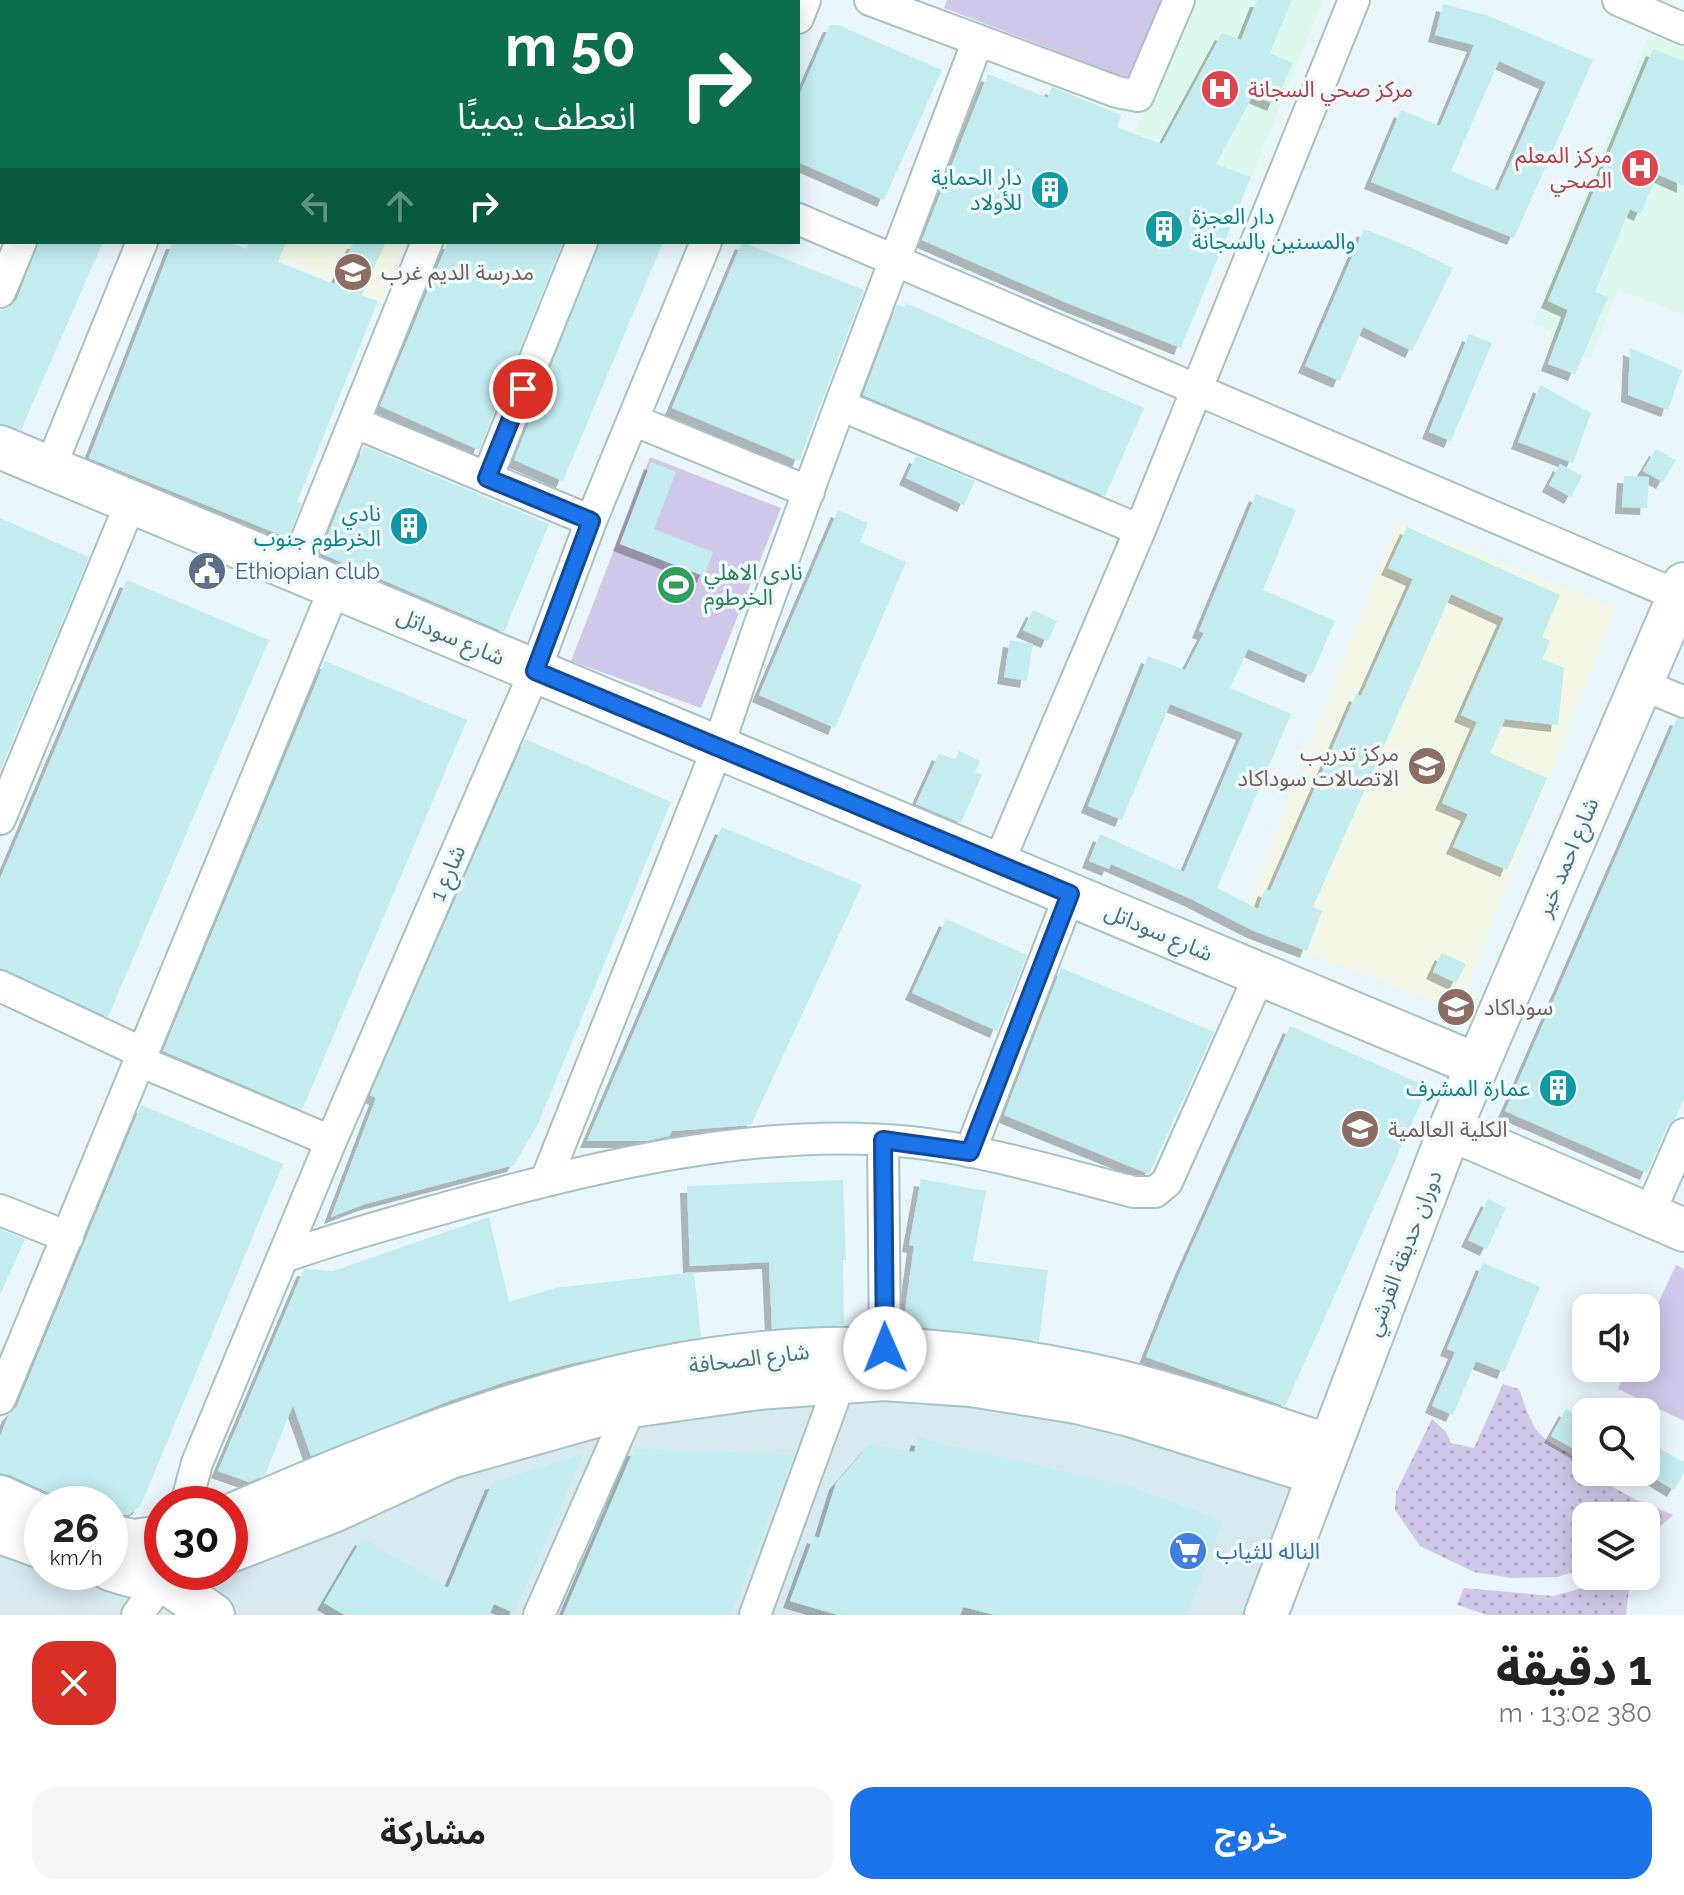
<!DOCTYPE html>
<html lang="ar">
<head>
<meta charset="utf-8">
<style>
	body { margin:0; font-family:Raleway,"Noto Sans Arabic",sans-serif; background:#f6f6f6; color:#222; direction:rtl; height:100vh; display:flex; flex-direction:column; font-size:30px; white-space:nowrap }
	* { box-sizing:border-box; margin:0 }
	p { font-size:26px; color:#767676 }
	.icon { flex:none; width:44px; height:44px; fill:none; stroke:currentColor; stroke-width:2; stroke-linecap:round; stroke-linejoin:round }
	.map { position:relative; height:1615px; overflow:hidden; direction:ltr }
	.drawer { display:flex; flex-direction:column; background:#fff; flex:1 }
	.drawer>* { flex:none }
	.guide { position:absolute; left:0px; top:0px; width:800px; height:244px; box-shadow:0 4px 20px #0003; direction:rtl; background:#0b6e4f; color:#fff; overflow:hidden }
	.tools { position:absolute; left:1572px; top:1294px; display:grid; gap:16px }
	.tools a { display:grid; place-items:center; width:88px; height:88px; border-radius:16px; background:#fff; box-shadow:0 4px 20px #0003; font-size:40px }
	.speed { position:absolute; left:24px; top:1486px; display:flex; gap:16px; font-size:40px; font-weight:700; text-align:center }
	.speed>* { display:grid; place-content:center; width:104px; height:104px; border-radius:50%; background:#fff; box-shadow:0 4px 20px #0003; line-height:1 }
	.speed small { font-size:20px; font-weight:400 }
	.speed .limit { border:12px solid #d22; background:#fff; color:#111 }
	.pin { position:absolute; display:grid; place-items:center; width:68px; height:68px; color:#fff; margin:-34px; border:4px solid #fff; border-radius:50%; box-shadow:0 2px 8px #0007 }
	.me { position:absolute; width:88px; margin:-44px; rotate:359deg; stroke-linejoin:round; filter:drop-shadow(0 0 6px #0008) }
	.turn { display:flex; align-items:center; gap:28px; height:168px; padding:0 32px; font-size:36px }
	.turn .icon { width:104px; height:104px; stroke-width:2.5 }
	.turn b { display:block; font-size:56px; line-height:68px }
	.lanes { display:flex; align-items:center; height:76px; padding:0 32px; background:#0003; justify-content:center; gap:40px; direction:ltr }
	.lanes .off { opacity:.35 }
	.round { display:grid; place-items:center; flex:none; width:84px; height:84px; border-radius:24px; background:#f6f6f6 }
	.headline { display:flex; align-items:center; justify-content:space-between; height:136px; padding:0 32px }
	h1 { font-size:48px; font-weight:700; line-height:60px }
	.primary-button { display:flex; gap:16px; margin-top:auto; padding:16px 32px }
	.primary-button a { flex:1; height:92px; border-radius:24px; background:#1a73e8; color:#fff; font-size:32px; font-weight:700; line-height:92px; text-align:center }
	.primary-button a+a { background:#f6f6f6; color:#222 }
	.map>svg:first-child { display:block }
	.residential { fill:#d5e9ef }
	.education { fill:#f2f8e5 }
	.medical { fill:#ddf8ec }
	.grass { fill:#d0c8e8 }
	.park { fill:url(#park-dots) }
	.building { fill:#c2ecef; fill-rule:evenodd; filter:url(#shadow) }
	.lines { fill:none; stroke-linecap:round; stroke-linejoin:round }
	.street-casing { stroke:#a7c3c6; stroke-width:34 }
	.secondary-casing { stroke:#a6c5c8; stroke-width:46 }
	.street { stroke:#fff; stroke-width:30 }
	.secondary { stroke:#fff; stroke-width:42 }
	.route-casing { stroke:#114b97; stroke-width:20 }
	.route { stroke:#1a73e8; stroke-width:14 }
	.labels { text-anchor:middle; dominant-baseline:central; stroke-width:7; stroke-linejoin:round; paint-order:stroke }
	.health-label { font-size:22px; fill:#be3a42; stroke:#effafe; text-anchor:start }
	.culture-label { font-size:22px; fill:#0d838f; stroke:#effafe; text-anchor:end }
	.education-label { font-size:22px; fill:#785e54; stroke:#effafe; text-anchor:start }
	.service-label { font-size:22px; fill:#4e5e75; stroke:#effafe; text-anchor:start }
	.leisure-label { font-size:22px; fill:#27864d; stroke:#effafe; text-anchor:start }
	.street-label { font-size:22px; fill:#4e7374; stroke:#effafe }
	.shop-label { font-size:22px; fill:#366cbe; stroke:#effafe; text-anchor:start }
</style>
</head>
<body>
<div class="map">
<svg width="1684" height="1615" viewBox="0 0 1684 1615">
	<defs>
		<pattern id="park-dots" width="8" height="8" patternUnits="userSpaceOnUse" patternTransform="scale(2)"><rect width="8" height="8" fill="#d0c8e8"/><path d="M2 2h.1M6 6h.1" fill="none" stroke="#aba7c1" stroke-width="1.8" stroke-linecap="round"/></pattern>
		<filter id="shadow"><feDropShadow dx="-7" dy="7" stdDeviation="0" flood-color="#0004"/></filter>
	</defs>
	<rect width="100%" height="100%" fill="#e9f6fb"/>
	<!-- residential -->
	<path class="residential" d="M781 1345 1324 1477 1267 1615H0V1520L42 1542V1572H230V1522Z"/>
	<!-- education -->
	<path class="education" d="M246 242H406L380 302Z
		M1397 522 1616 607 1457 1011 1239 926Z"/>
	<!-- medical -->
	<path class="medical" d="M1190 0H1323L1251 177 1136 131Z
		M1649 34 1684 48V315L1618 289 1590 359 1548 342 1552 331 1533 324Z"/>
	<!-- grass -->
	<path class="grass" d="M947 0H1172L1139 83 944 8Z
		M650 457 781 508 701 708 571 661Z
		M1676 1265 1684 1269V1421L1618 1389 1628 1368H1646V1329Z"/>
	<!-- park -->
	<path class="park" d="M1503 1384 1519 1389C1536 1437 1535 1434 1579 1459L1580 1469 1633 1498 1673 1515 1646 1539V1516H1586V1568L1557 1577 1511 1578 1474 1572 1420 1546 1395 1510 1396 1492 1432 1419 1446 1432 1451 1443 1474 1448Z
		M1630 1581 1626 1615H1487L1457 1605 1464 1588 1553 1596 1604 1582Z"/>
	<!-- building -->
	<path class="building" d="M1257 0H1292L1270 53 1293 63 1274 104 1253 95 1216 164 1251 177 1181 348 1067 303 922 240 988 74 1048 98 1052 87 1062 91 1121 115 1117 127 1162 144 1222 33 1241 40Z
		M1443 4 1486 15 1593 60 1514 238 1371 182 1401 110 1440 126 1474 45 1435 35ZM1499 61 1546 82 1498 191 1451 171Z
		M830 25H838L942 70 884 200 798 162V98Z
		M1653 49 1684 61V186L1657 174 1641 214 1630 209 1595 292 1608 297 1575 374 1548 364 1568 310 1548 301Z
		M1364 229 1410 247 1453 268 1412 351 1363 327 1340 381 1305 366Z
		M39 242H103L21 430 0 424V310L10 307 17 299Z
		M173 242H229L246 249 249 242H286L278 262 334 284 354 242H386L361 295 378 301 297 502 302 503 288 538 89 458Z
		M448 242H563L479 450 380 406Z
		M600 242H663L563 481 514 460Z
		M742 242 864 290 799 461 672 408Z
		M906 303 1144 408 1105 496 863 395 897 304 904 307Z
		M1469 334 1492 343 1451 441 1429 432Z
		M1630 348 1682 370 1668 410 1628 395Z
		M1540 385 1591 413 1573 463 1518 442Z
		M364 446 549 524 504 632 320 553Z
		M1656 449 1676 460 1663 482 1643 471Z
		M916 456 975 481 964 505 906 478Z
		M651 462 676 472 654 529 713 552 704 576 620 544Z
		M1560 464 1582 476 1571 497 1549 485Z
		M1624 476 1649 477 1647 508 1622 507Z
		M1256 494 1296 510 1263 590 1335 621 1311 676 1248 649 1230 688 1291 714 1217 888 1258 909 1265 889 1270 891 1356 694 1361 696 1413 579 1388 568 1407 527 1560 595 1542 637 1550 641 1542 659 1564 668 1558 725 1505 719 1490 753 1547 778 1507 870 1453 847 1468 814 1442 803 1477 722 1461 715 1504 618 1451 594 1313 907 1322 911 1307 951 1254 931 1191 899 1111 864 1109 869 1089 861 1100 834 1184 872 1243 733 1170 704 1122 820 1088 806 1148 656 1185 670 1204 633 1199 631Z
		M838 510 868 523 860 542 906 562 835 728 759 695Z
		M0 518 89 557 0 771Z
		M127 580 269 640 108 1017 0 968V879Z
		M1033 610 1057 621 1048 641 1023 630Z
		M1010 640 1033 644 1027 681 1004 677Z
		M325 661 467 720 302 1110 163 1051Z
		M1677 718 1684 720V1098L1675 1119 1667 1127 1647 1173 1505 1111Z
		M525 739 671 802 538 1124 514 1165 365 1204 331 1217 376 1098 370 1095Z
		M959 751 980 761 975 772 982 775 961 823 916 804 939 753 955 760Z
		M722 827 862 885 751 1125 672 1131 669 1136 645 1141H587Z
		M946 919 1027 955 997 1031 912 993Z
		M1442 953 1466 964 1456 983 1433 972Z
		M1061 968 1214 1032 1149 1174 1004 1115Z
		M1290 1026 1428 1087 1285 1406 1146 1357 1178 1277Z
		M141 1105 283 1164 140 1507 128 1515 110 1513V1504H65L52 1494 10 1475 0 1473V1437L9 1414 17 1406Z
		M921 1179 986 1191 973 1261 1048 1270 1039 1341 903 1325 914 1246 909 1245Z
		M843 1180 846 1260H843L844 1325 772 1329 769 1262 690 1266 687 1186Z
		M1488 1199 1506 1208 1487 1249 1468 1240Z
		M489 1217 509 1302 555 1288 694 1272 701 1337 569 1364 508 1381 449 1401 311 1456 293 1405 265 1475 249 1482 218 1471 304 1269 333 1271Z
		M0 1229 25 1239 0 1295Z
		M1483 1263 1540 1287 1504 1372 1476 1361 1453 1415 1432 1406 1455 1352 1447 1349Z
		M1566 1409 1586 1421V1456L1551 1436Z
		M918 1438 1131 1487 1223 1521 1187 1615H995L963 1607 960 1615H838L790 1601 814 1536 819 1538 836 1483 869 1445 914 1452Z
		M1646 1441 1684 1462V1473L1674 1490 1646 1473Z
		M634 1449 794 1455 731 1615H563Z
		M584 1453 514 1613 494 1604 489 1615H345L324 1603 362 1538 448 1588 492 1483Z"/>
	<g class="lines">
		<!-- street casing -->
		<g class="street-casing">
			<path id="street" d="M262 0 266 2
				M870 0 1117 92 1138 96 1179 0
				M1618 0 1684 29
				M123 2 124 0
				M238 2 239 0
				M404 2 405 0
				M524 2 525 0
				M680 2 681 0
				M798 18 805 0
				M798 219 1679 596
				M0 292 21 242
				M840 405 1140 530
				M633 420 809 492
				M356 423 591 521
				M50 468 142 242
				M487 478 582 242
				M294 570 427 242
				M1641 684 1684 702
				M0 819 131 502
				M998 864 1140 530 1354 0
				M0 986 143 1053
				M139 1061 331 1141
				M883 1140 885 1348
				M970 1152 1070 894
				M546 1180 718 747 758 629 840 405 978 40
				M0 1210 68 1237
				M1648 1217 1684 1134
				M284 1257C339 1237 395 1222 452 1206 594 1166 762 1126 910 1142 986 1150 1061 1174 1134 1192H1155L1167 1182 1260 974
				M0 1399 335 587
				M186 1504 197 1463 331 1141 535 671 591 521 706 242
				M137 1615 163 1580
				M539 1615 631 1406
				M755 1615 840 1382"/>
		</g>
		<!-- secondary casing -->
		<g class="secondary-casing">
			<path id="secondary" d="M0 447 1477 1065
				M1450 1129 1684 584
				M0 1497 42 1516
				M230 1516C412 1437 602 1360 803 1350 897 1345 993 1355 1086 1374 1169 1391 1249 1420 1330 1446
				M0 1532 42 1547
				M110 1536 134 1541 162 1537
				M230 1551 333 1511 450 1457 631 1406 759 1388 884 1379 971 1385 1077 1402 1130 1415 1319 1474
				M110 1569C138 1578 154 1584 182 1572
				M166 1572 163 1580 213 1615
				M1266 1615 1450 1129 1684 1230"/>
		</g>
		<!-- street -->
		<use href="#street" class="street"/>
		<!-- secondary -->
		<use href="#secondary" class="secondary"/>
	</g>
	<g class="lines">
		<!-- route casing -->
		<g class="route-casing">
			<path id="route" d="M523 389 487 478 591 521 535 671 1070 894 970 1152 883 1140 885 1348"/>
		</g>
		<!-- route -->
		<use href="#route" class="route"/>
	</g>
	<!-- icons -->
	<defs>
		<g id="hospital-disc" transform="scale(2)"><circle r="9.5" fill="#e0444e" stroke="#effafe"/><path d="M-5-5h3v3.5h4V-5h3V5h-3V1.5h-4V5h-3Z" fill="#fff"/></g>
		<g id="building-disc" transform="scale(2)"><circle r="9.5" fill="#0f9aa8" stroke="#effafe"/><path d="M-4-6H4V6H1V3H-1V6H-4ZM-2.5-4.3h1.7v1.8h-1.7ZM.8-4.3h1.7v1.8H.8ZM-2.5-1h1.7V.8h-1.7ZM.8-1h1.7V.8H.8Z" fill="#fff"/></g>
		<g id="school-disc" transform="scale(2)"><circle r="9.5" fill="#8d6e63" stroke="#effafe"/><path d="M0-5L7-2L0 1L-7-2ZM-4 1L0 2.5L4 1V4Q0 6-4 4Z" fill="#fff"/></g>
		<g id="civic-disc" transform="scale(2)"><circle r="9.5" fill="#5c6f8a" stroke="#effafe"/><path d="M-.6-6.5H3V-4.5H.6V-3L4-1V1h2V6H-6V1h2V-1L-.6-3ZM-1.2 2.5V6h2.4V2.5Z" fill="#fff"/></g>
		<g id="stadium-disc" transform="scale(2)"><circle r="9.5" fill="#2e9e5b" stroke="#effafe"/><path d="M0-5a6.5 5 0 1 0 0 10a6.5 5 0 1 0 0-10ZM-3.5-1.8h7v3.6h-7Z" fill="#fff"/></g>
		<g id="university-disc" transform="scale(2)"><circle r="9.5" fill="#8d6e63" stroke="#effafe"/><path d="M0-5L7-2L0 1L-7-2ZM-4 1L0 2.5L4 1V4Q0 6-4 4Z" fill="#fff"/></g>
		<g id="supermarket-disc" transform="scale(2)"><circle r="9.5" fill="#3f7fe0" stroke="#effafe"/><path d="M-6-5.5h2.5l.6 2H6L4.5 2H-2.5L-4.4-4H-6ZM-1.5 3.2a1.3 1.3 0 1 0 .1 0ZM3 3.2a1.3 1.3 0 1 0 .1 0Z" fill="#fff"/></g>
	</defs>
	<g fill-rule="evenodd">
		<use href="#hospital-disc" x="1220" y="89"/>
		<use href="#hospital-disc" x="1640" y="168"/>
		<use href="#building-disc" x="1050" y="190"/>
		<use href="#building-disc" x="1164" y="229"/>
		<use href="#school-disc" x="353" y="272"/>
		<use href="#building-disc" x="409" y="526"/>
		<use href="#civic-disc" x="207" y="571"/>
		<use href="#stadium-disc" x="676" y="585"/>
		<use href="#school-disc" x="1427" y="766"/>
		<use href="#university-disc" x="1456" y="1007"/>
		<use href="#building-disc" x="1558" y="1088"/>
		<use href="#university-disc" x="1360" y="1129"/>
		<use href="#supermarket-disc" x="1188" y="1551"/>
	</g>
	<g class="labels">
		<!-- health labels -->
		<g class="health-label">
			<text x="1248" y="89">مركز صحي السجانة</text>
			<text x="1612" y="155" text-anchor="end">مركز المعلم<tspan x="1612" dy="25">الصحي</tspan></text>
		</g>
		<!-- culture labels -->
		<g class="culture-label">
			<text x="1022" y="177">دار الحماية<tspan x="1022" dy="25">للأولاد</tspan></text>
			<text x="1192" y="216" text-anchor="start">دار العجزة<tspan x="1192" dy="25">والمسنين بالسجانة</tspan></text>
			<text x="381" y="513">نادي<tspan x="381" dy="25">الخرطوم جنوب</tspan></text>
			<text x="1530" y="1088">عمارة المشرف</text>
		</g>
		<!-- education labels -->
		<g class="education-label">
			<text x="381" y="272">مدرسة الديم غرب</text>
			<text x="1399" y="753" text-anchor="end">مركز تدريب<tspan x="1399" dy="25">الاتصالات سوداكاد</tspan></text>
			<text x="1484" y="1007">سوداكاد</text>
			<text x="1388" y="1129">الكلية العالمية</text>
		</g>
		<!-- service labels -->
		<g class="service-label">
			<text x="235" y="571">Ethiopian club</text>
		</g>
		<!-- leisure labels -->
		<g class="leisure-label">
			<text x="704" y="572">نادي الاهلي<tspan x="704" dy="25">الخرطوم</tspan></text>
		</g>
		<!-- street labels -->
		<g class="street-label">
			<text transform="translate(451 636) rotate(23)">شارع سوداتل</text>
			<text transform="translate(1567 857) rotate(-67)">شارع احمد خير</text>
			<text transform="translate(447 873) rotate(-67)">شارع 1</text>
			<text transform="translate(1159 932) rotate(23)">شارع سوداتل</text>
			<text transform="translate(1403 1253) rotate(-69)">دوران حديقة القرشي</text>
			<text transform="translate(749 1358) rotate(-7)">شارع الصحافة</text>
		</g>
		<!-- shop labels -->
		<g class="shop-label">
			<text x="1216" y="1551">الناله للثياب</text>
		</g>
	</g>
</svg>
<div class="tools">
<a><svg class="icon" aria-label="sound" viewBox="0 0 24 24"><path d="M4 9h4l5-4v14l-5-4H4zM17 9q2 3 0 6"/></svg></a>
<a><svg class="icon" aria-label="search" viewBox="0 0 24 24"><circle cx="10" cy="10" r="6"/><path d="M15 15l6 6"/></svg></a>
<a><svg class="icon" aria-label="layers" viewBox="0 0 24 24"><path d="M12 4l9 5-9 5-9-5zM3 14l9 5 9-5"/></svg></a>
</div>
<div class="speed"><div>26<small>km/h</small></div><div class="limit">30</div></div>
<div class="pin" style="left:523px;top:389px;background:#d93025"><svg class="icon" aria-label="arrive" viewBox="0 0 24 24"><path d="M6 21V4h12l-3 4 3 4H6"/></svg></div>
<svg class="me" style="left:885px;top:1348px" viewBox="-20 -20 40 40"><circle r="19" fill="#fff"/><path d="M0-13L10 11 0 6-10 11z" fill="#1a73e8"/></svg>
<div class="guide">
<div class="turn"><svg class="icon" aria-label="right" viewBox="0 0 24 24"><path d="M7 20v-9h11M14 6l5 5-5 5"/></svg><div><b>50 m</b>انعطف يمينًا</div></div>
<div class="lanes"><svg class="icon off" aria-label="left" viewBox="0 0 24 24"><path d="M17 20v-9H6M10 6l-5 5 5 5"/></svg><svg class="icon off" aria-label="ahead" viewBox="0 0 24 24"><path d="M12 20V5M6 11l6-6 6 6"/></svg><svg class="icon" aria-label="right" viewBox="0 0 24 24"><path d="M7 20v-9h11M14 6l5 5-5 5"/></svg></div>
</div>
</div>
<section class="drawer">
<div class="headline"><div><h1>1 دقيقة</h1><p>380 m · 13:02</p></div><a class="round" style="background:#d93025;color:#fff"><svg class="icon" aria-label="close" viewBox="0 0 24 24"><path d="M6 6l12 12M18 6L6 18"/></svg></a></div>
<div class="primary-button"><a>خروج</a><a>مشاركة</a></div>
</section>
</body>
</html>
